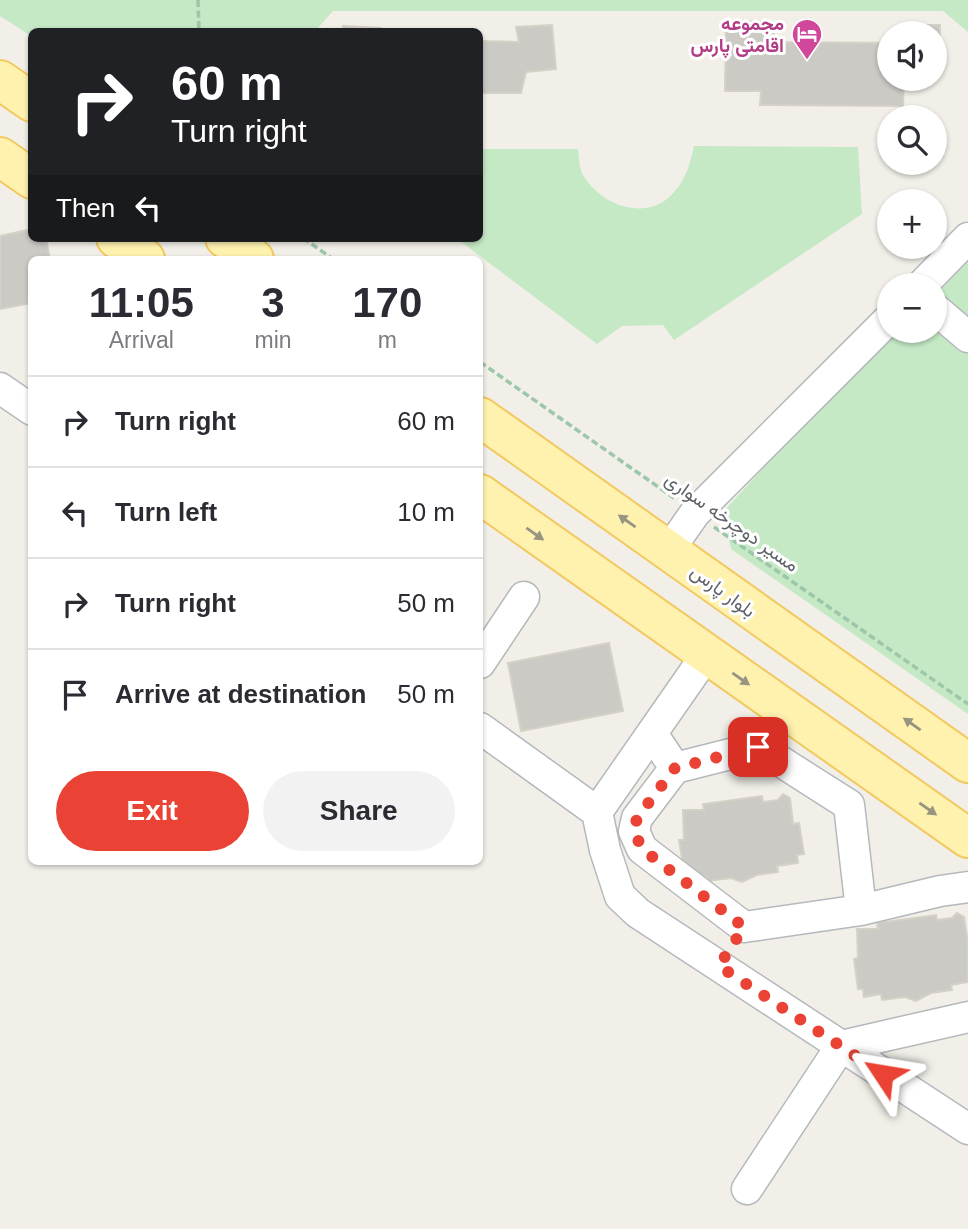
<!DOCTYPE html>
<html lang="en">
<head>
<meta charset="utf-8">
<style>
	body { margin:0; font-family:Helvetica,Vazirmatn,sans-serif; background:#f2f2f3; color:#2b2b33; height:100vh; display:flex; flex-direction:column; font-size:26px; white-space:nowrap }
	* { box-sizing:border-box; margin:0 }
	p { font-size:23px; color:#7c7c81 }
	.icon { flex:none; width:38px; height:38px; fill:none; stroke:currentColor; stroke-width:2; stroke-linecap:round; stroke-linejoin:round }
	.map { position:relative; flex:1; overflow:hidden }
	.side { position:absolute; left:28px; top:256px; width:455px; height:609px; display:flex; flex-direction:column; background:#fff; border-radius:10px; box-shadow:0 2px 5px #0004 }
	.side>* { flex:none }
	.guide { position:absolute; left:28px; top:28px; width:455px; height:214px; border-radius:10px; box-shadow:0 2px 5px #0004; background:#202124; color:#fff; overflow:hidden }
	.fabs { position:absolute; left:877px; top:21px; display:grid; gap:14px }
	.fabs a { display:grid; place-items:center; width:70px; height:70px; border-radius:50%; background:#fff; box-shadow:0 2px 5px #0004; font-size:35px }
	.pin { position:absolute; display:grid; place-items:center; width:60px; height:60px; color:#fff; margin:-30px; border-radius:14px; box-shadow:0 4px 10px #0006 }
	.me { position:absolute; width:77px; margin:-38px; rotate:303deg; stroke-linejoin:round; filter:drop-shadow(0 0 5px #0008) }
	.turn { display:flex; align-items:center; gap:24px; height:147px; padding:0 28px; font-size:32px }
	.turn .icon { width:91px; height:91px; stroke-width:2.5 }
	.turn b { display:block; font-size:49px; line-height:60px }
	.then { display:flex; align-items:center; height:66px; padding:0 28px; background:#0003; gap:14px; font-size:26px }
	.eta { display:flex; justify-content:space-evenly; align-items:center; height:119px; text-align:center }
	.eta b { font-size:42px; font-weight:700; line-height:49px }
	.action { display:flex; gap:14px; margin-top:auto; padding:14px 28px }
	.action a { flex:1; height:80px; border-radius:42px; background:#ea4335; color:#fff; font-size:28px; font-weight:700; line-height:80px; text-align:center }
	.action a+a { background:#f2f2f3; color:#2b2b33 }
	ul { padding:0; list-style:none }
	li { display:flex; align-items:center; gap:21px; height:91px; padding:0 28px; border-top:2px solid #e1e1e2 }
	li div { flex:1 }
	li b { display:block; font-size:26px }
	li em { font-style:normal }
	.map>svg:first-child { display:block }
	.green { fill:#c5e8c5 }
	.building { fill:#cccac5; stroke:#d6d1c6; stroke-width:2 }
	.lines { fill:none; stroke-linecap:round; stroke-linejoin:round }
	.minor-casing { stroke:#b5b8bc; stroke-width:33 }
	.major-casing { stroke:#f2c960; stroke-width:42 }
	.path { stroke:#9cc7a9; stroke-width:3.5; stroke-dasharray:7 3.5; stroke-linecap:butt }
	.minor { stroke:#fff; stroke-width:30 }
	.major { stroke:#fff2af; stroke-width:38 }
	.oneway { fill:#979581 }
	.route { stroke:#ea4335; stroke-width:12; stroke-dasharray:0 21.6 }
	.labels { text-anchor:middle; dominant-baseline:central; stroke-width:6; stroke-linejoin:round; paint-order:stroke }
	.hotel-label { font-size:19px; font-weight:bold; fill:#b23c85; stroke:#fff; text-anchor:end }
	.street-label { font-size:19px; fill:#5f6368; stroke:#fff }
</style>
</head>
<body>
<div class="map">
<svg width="968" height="1229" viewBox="0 0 968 1229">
	<rect width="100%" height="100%" fill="#f1efe8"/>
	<!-- green -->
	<path class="green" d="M0 0H968V32L943 11H333L315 31 32 32 31 36 0 16Z
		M694 146 858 147 862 214 674 340 663 325 622 326 597 344 456 238H480V149H578C579 157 579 168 583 175 602 207 649 223 675 191 687 177 690 163 694 146Z
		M968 243V714L731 549 724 511 889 330 934 331V285Z"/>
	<!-- building -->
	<path class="building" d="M726 21 774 22V42L889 43V79H904L903 106 760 105 761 91H725Z
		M726 21 774 22V42L889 43V79H904L903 106 760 105 761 91H725Z
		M552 25 556 69 526 72 521 93H480V41L519 42 516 27Z
		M552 25 556 69 526 72 521 93H480V41L519 42 516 27Z
		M905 25H940L939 76H934V33H905Z
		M905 25H940L939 76H934V33H905Z
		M343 26 381 28V32H344Z
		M343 26 381 28V32H344Z
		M32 229V238H46L50 259H32V303L0 309V236Z
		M609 643 623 711 521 731 508 663Z
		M783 794 790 798 793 824 799 823 804 854 797 855 798 863 777 866 778 872 757 875 742 882 731 878 708 881 707 876 690 878 684 871 679 840H684L683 810H704L703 804 762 796 763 802 778 800Z
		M957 913 964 917 968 943V982L951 985 952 990 931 993 916 1001 905 997 882 1000 881 994 864 997 863 989H858L854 959 858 958 857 929H878L877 923 936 915 937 920 952 918Z"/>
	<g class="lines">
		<!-- minor casing -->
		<g class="minor-casing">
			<path id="minor" d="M922 285 968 238
				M934 308 968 337
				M0 388 32 410
				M669 550 695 513 889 319
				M480 663 524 597
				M480 728 597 812 605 850 620 896 638 913 968 1129
				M653 735 675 768 758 747 849 805 861 910 744 927 642 849 634 831 637 818 675 768
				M597 812 707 654
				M861 910 940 891 968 887
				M747 1189 841 1046 968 1017"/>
		</g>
		<!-- major casing -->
		<g class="major-casing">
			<path id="major" d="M0 80 32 102
				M0 157 32 179
				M116 238 145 259
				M225 238 254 259
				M480 417 968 763
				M480 494 968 838"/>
		</g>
		<!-- path -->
		<path class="path" d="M198 0 199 32
			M303 238 333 259
			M480 362 674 498
			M714 527 968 704"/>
		<!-- minor -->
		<use href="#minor" class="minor"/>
		<!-- major -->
		<use href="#major" class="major"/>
	</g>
	<!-- one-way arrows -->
	<defs><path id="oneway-solid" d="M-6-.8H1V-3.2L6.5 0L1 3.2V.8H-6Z" transform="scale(1.75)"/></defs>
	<g class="oneway">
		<use href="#oneway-solid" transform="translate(627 521) rotate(-145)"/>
		<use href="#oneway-solid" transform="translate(535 534) rotate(35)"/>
		<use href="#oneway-solid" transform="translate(741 679) rotate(35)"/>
		<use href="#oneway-solid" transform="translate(912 724) rotate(-145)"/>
		<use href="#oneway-solid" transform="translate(928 809) rotate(35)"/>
	</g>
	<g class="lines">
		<!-- route -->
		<path class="route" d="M758 747 675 768 637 818 634 831 642 849 744 927 719 966 883 1074"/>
	</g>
	<!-- icons -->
	<defs>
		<g id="hotel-pin" transform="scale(1.575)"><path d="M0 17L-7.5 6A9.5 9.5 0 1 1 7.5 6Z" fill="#d1479c" stroke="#fff"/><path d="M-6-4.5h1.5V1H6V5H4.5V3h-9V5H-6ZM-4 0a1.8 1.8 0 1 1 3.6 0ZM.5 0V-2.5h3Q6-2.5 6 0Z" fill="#fff"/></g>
	</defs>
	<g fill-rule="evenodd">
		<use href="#hotel-pin" x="807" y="34"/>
	</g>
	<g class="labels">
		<!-- hotel labels -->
		<g class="hotel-label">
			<text x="784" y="23">مجموعه<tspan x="784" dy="22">اقامتی پارس</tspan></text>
		</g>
		<!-- street labels -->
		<g class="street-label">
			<text transform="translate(732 522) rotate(35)">مسیر دوچرخه سواری</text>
			<text transform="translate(723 591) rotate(36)">بلوار پارس</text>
		</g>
	</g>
</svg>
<div class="fabs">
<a><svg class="icon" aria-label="sound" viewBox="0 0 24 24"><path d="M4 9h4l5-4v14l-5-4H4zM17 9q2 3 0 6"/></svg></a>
<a><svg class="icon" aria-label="search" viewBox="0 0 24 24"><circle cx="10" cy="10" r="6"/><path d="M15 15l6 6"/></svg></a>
<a>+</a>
<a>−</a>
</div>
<div class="pin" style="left:758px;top:747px;background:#d93025"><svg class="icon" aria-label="arrive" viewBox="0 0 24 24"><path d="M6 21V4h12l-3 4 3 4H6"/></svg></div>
<svg class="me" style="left:883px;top:1074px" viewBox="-20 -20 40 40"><path d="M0-17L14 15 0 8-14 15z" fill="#ea4335" stroke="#fff" stroke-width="4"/></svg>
<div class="guide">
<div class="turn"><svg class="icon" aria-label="right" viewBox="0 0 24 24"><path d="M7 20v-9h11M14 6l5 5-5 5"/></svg><div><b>60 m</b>Turn right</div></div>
<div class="then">Then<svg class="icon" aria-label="left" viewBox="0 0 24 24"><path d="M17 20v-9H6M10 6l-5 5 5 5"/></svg></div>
</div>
<section class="side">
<div class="eta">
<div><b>11:05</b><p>Arrival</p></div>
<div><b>3</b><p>min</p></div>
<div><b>170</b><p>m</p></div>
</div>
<ul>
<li><svg class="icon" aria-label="right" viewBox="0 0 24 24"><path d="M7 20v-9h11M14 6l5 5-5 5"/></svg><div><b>Turn right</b></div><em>60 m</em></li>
<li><svg class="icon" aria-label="left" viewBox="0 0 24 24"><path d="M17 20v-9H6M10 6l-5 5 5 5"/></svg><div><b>Turn left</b></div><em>10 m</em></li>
<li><svg class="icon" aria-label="right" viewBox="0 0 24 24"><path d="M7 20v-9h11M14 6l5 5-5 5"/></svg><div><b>Turn right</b></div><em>50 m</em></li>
<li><svg class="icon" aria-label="arrive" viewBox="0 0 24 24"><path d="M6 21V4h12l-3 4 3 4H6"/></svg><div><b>Arrive at destination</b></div><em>50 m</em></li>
</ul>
<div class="action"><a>Exit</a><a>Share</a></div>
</section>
</div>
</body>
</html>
